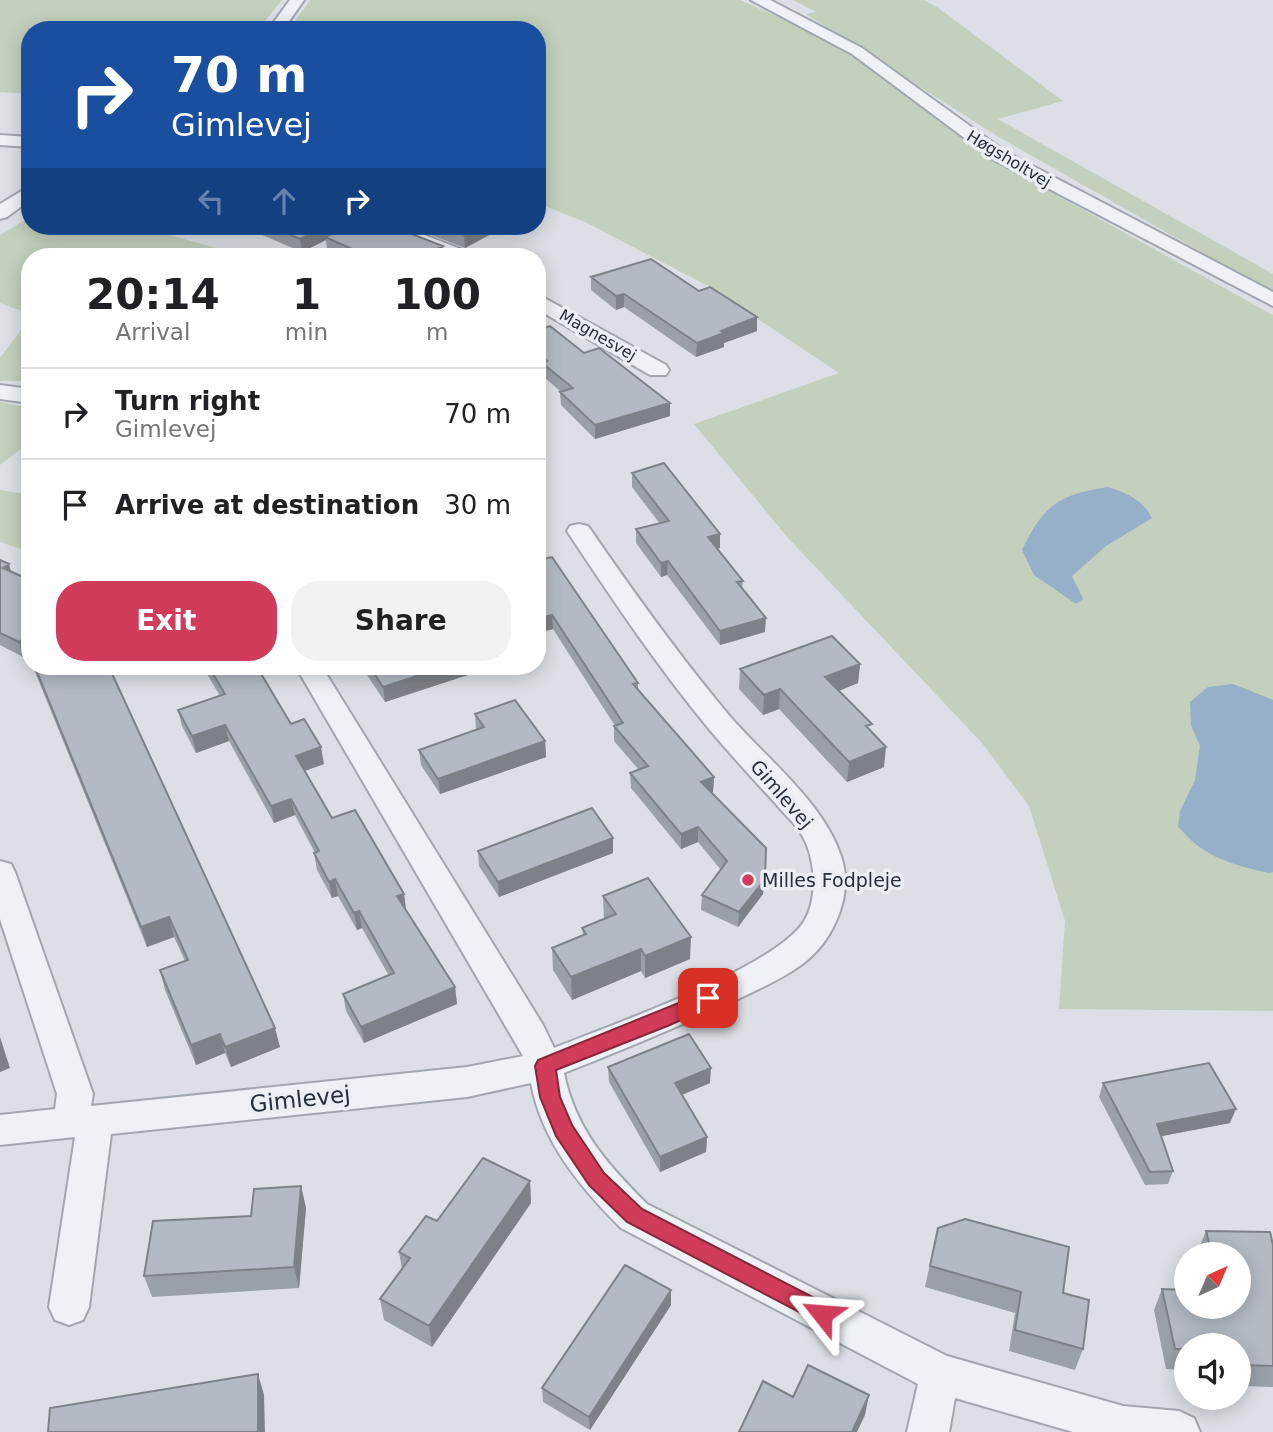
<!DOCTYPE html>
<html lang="en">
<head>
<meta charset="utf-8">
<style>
	body { margin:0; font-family:"DejaVu Sans",sans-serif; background:#f2f2f2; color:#202124; height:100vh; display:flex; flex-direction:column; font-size:26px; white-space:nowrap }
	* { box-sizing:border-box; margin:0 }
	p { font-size:23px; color:#757577 }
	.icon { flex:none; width:38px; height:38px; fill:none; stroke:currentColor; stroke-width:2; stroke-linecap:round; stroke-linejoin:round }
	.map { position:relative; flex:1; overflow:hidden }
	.sheet { position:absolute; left:21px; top:248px; width:525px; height:427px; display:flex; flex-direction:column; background:#fff; border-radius:28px; box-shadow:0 4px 18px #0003 }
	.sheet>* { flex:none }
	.banner { position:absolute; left:21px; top:21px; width:525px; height:214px; border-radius:28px; box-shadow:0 4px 18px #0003; background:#1a4fa0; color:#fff; overflow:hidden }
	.needle { width:46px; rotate:44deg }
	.controls { position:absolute; left:1174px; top:1242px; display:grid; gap:14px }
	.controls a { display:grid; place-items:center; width:77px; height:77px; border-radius:50%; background:#fff; box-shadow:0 4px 18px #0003; font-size:35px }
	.pin { position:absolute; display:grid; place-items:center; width:60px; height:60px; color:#fff; margin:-30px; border-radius:14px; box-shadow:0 4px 10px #0006 }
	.me { position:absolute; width:77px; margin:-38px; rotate:298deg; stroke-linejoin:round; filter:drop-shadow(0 0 5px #0008) }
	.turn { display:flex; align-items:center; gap:24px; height:147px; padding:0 35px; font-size:32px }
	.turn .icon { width:91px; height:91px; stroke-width:2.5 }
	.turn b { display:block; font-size:49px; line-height:60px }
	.lanes { display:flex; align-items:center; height:66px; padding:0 35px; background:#0003; justify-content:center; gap:35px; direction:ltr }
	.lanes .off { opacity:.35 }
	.eta { display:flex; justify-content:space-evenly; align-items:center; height:119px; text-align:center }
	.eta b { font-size:42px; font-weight:700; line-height:49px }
	.primary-button { display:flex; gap:14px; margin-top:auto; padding:14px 35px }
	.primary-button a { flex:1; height:80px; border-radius:28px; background:#d03c59; color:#fff; font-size:28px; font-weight:700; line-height:80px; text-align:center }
	.primary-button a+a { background:#f2f2f2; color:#202124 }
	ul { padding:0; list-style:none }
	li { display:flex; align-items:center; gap:21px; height:91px; padding:0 35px; border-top:2px solid #e0e0e0 }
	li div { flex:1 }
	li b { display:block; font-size:26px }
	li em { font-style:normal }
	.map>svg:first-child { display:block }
	.green { fill:#c3d0bd }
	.water { fill:#95b0c8 }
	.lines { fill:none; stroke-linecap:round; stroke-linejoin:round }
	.minor-casing { stroke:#a1a7b0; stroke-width:4 }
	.minor { fill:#eef1f5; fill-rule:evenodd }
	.wall { fill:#9aa0a8 }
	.shaded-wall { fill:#7d8288 }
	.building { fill:#b3bac3; stroke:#7d8288; stroke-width:2 }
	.route { fill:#d03c59; stroke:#87273a; stroke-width:2 }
	.poi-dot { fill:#d03c59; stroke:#ebeff4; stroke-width:2.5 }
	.labels { text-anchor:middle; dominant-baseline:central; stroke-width:7; stroke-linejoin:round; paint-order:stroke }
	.far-street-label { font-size:16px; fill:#252f3d; stroke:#ebeff4 }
	.street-label { font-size:19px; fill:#252f3d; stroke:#ebeff4 }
	.poi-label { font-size:19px; fill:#252f3d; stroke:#ebeff4; text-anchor:start }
	.near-street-label { font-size:23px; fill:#252f3d; stroke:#ebeff4 }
</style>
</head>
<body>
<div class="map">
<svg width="1273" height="1432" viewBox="0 0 1273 1432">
	<rect width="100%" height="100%" fill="#dce0e6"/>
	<!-- green -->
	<path class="green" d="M0 0H282L258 30H30V94L0 92Z
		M310 0H740L827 39 878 73 997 162 1273 315V1011L1059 1009 1065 921 1029 806 982 743 788 538 694 424 839 373 708 286 585 222 537 203V30H289Z
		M793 0H924L937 7 1063 101 998 119 1273 274V293L997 136 806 14 816 12Z
		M30 217V226H172L162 233 220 249 239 257H30V314L0 303V235Z
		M30 318V381H0V358Z
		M0 402 30 408V442L0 465Z
		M0 490 30 495V552L0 542Z"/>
	<!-- water -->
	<path class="water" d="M1108 487C1127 493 1143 500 1152 518L1106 546 1072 576 1083 599 1076 604 1034 575 1022 550C1044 504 1059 495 1108 487Z
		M1233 684 1273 700V872L1269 873C1233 865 1202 857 1178 826L1180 811 1195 780 1200 746 1191 725 1190 702 1208 687Z"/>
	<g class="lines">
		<!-- minor casing -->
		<g class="minor-casing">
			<path id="minor" d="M290 0H304L283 30H268Z
				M751 0H770L862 48 1006 152 1273 292V306L994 160 852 54Z
				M0 135 30 137V147L0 145Z
				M30 186V200L7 217 0 219V204Z
				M376 226H401L471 253 474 257H447L378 230Z
				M537 294 666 365 669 370 666 375H650L537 309Z
				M0 385 30 389V403L0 399Z
				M579 524 588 526C632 590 677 653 727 713 765 758 828 805 843 863 852 900 831 944 801 965 779 981 754 991 730 1003 675 1028 620 1051 564 1073 575 1129 608 1165 647 1204L947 1356 1123 1406 1179 1411 1194 1418 1200 1432H1073L955 1398 949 1432H907L918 1384 621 1228C580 1187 542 1142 531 1083L467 1097 111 1134 89 1307 83 1320 69 1325 55 1320 49 1307 75 1137 0 1145V1115L55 1109 57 1094 0 919V861L11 864 15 872 93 1094 91 1106 467 1067 523 1056 296 667H322L543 1025 554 1048C611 1025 770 970 803 923 819 899 816 856 800 832 794 822 783 813 776 804 753 779 730 754 709 729 657 666 612 599 567 531L570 526Z"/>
		</g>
		<!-- minor -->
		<use href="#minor" class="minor"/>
	</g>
	<!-- wall -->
	<path class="wall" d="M241 226H339V230L444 257H343L327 250 326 240 302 252Z
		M408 226H504V227L465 248Z
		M591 277 699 291 757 317V331L724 343V347L696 357 624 307 616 310 591 290Z
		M537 330 584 353 670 416 595 439 561 405 560 392H561L543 376V371L537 366Z
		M632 473 720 534V548H717L743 581 742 588 765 632 720 645 667 575 661 577 636 543V529L660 524 632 487Z
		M537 550 638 683V690L714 777 713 792 711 793 763 894 738 927 701 910 702 895 721 870 698 842 681 849 631 788 630 773 639 770 614 741V726H615L553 629 537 633Z
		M0 560 11 572 30 580V656L29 653 23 657 0 645Z
		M860 664 858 683 839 691 871 731 884 767 847 782 779 709 763 715 739 689 740 669Z
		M33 667H109L280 1047 231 1067 225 1053 196 1065 165 990 160 970 185 961 174 937 147 947Z
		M203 667H257L291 724 324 764 304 771 332 818 404 894 406 911 455 987 457 1004 364 1043 346 1011 343 994 389 976 362 928 357 930 338 896 332 898 317 870 314 853H315L295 815 274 823 229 741 196 753 182 726 178 710 220 696Z
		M366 667H483V670L385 702 367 675Z
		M475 714 545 741 546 757 440 794 421 765 419 750 476 730Z
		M613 838V853L499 897 479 866 478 851Z
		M603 896 690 959 645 978 641 971 572 1000 553 970 552 948 583 935 582 928 604 919Z
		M608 1067 710 1083 682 1095 707 1137 706 1152 660 1172 609 1082Z
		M1103 1083 1230 1123 1161 1136 1173 1171 1168 1184 1145 1185 1099 1097Z
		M530 1181 531 1203 432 1347 384 1320 380 1299 402 1269 399 1252 437 1221Z
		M301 1186 306 1208 299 1288 152 1297 144 1276Z
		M938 1228 1063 1293 1083 1349 1075 1370 1009 1351 1015 1313 925 1287Z
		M1206 1231 1273 1245V1387L1239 1386V1346H1186V1370L1166 1369 1154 1310 1162 1289 1239 1307V1255H1198L1197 1252Z
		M671 1290V1305L590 1430 543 1402 542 1388Z"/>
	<!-- shaded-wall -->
	<path class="shaded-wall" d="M327 226H339L340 233 325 237 326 240 302 252 300 239Z
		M481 226H504V227L465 248 464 235Z
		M443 246 444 257 431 252Z
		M624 294V307L616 310V296Z
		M757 317V331L724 343V347L696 357 697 343 721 331Z
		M670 403V416L595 439V425Z
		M720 534V548L707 551 708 537Z
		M668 561 667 575 661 577V563Z
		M9 564 13 579 3 568Z
		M552 615 553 629 537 633V619Z
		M766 618 765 632 720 645V631Z
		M30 634V652L23 657 19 642Z
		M860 664 858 683 823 697 825 677Z
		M445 667H483V670L385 702 383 687Z
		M780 689 779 709 763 715 764 695Z
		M225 725 229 741 196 753 192 736Z
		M545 741 546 757 440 794 438 779Z
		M321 747 324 764 299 773 296 756Z
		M886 747 884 767 847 782 849 762Z
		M714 777 713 792 701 797V782Z
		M291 799 295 815 274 823 271 806Z
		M698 827V842L681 849V834Z
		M613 838V853L499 897 498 882Z
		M335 879 338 896 332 898 329 882Z
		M765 879 763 894 738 927 739 912Z
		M404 894 406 910 399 913 397 896Z
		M359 911 362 928 357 930 354 913Z
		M169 917 174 937 147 947 141 927Z
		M691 937 690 959 645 978V956Z
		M641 949V971L572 1000 571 977Z
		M455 987 457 1004 364 1043 361 1027Z
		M275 1028 280 1047 231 1067 225 1047Z
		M220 1034 225 1053 196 1065 191 1045Z
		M0 1037 10 1068 0 1072Z
		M711 1068 710 1083 674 1098 675 1083Z
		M1236 1109 1230 1123 1152 1138 1157 1124Z
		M707 1137 706 1152 660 1172V1157Z
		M530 1181 531 1203 432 1347 429 1326Z
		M301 1186 306 1208 299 1288 294 1267Z
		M671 1290V1305L590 1430 589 1417Z
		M258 1374 264 1395 265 1432H258Z
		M869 1395 865 1415 857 1432H852Z"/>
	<!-- building -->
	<path class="building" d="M269 226H327L300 239Z
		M349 226H391L443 246 431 252 443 257H370L325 237Z
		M440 226H481L464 235Z
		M651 259 699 291 710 287 757 317 721 331 724 333 697 343 624 294 616 296 591 277Z
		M550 326 584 353 599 348 670 403 595 425 560 392 573 388 542 363 547 361 537 353V330Z
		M664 463 720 534 708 537 743 581 737 582 766 618 720 631 668 561 661 563 636 529 669 521 632 473Z
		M537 550 543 559 552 557 638 683 633 684 714 777 701 782 766 848 765 879 739 912 702 895 727 861 698 827 681 834 630 773 648 766 614 726 623 723 552 615 537 619Z
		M0 560 9 564 3 568 30 580V634L19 642 0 633Z
		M832 636 860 664 825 677 872 724 866 726 886 747 849 762 780 689 764 695 740 669Z
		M35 667H109L275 1028 225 1047 220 1034 191 1045 160 970 188 960 169 917 141 927Z
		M209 667H257L291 724 304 719 321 747 296 756 332 818 355 810 404 894 397 896 455 987 361 1027 343 994 394 973 359 911 354 913 335 879 329 882 314 853 319 851 291 799 271 806 225 725 192 736 178 710 225 694Z
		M370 667H445L383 687Z
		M515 700 545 741 438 779 419 750 484 727 475 714Z
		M592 808 613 838 498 882 478 851Z
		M648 878 691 937 645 956 641 949 571 977 552 948 586 934 582 928 616 914 603 896Z
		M689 1034 711 1068 675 1083 707 1137 660 1157 608 1067Z
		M1209 1063 1236 1109 1157 1124 1173 1171 1150 1172 1103 1083Z
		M483 1158 530 1181 429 1326 380 1299 410 1258 399 1252 426 1216 437 1221Z
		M301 1186 294 1267 144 1276 153 1221 251 1216 254 1189Z
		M965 1219 1069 1247 1063 1293 1089 1300 1083 1349 1015 1330 1021 1292 930 1266 938 1228Z
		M1206 1231 1270 1232 1273 1245V1366L1239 1365V1346H1186V1349H1175L1162 1289 1186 1290V1307H1239V1255H1212Z
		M625 1265 671 1290 589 1417 542 1388Z
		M808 1365 869 1395 852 1432H739L763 1381 793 1397Z
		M258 1374V1432H48L50 1408Z"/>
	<!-- route -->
	<path class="route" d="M708 991 715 993 717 998 715 1004 670 1025 556 1070 560 1097 572 1125 604 1173 642 1209 830 1306 833 1314 830 1321 822 1324 627 1222 589 1185 556 1136 540 1097 535 1066 538 1060Z"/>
	<!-- markers -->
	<circle class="poi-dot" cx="748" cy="880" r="7"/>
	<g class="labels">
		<!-- far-street labels -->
		<g class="far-street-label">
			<text transform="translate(1009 159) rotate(31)">Høgsholtvej</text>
			<text transform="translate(598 335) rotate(30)">Magnesvej</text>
		</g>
		<!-- street labels -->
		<g class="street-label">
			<text transform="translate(782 794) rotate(49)">Gimlevej</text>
		</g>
		<!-- poi labels -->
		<g class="poi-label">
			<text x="762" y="880">Milles Fodpleje</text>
		</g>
		<!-- near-street labels -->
		<g class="near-street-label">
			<text transform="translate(300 1099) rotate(-6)">Gimlevej</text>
		</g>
	</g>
</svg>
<div class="controls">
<a><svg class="needle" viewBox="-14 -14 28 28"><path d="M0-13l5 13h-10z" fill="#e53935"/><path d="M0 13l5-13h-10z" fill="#757577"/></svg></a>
<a><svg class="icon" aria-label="sound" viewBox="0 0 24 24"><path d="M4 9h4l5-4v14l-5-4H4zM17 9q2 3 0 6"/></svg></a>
</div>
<div class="pin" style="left:708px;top:998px;background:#d93025"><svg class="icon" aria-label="arrive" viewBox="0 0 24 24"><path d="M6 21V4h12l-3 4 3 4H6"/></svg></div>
<svg class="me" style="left:822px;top:1314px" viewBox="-20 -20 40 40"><path d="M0-17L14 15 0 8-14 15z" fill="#d03c59" stroke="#fff" stroke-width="4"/></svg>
<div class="banner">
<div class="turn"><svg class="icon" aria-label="right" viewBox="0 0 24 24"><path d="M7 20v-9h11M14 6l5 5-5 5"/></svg><div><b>70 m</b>Gimlevej</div></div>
<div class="lanes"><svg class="icon off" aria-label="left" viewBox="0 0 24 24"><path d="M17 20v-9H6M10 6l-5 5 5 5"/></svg><svg class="icon off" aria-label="ahead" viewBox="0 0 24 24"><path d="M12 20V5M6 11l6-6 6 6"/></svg><svg class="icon" aria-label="right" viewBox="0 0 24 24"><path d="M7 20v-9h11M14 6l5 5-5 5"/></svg></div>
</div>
<section class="sheet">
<div class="eta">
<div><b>20:14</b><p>Arrival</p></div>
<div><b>1</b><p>min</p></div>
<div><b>100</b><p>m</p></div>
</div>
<ul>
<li><svg class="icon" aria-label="right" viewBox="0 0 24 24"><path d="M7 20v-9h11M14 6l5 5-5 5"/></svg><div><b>Turn right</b><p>Gimlevej</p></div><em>70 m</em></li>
<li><svg class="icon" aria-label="arrive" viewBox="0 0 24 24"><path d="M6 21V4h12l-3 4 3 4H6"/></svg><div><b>Arrive at destination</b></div><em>30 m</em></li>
</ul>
<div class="primary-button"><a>Exit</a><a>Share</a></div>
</section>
</div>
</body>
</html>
